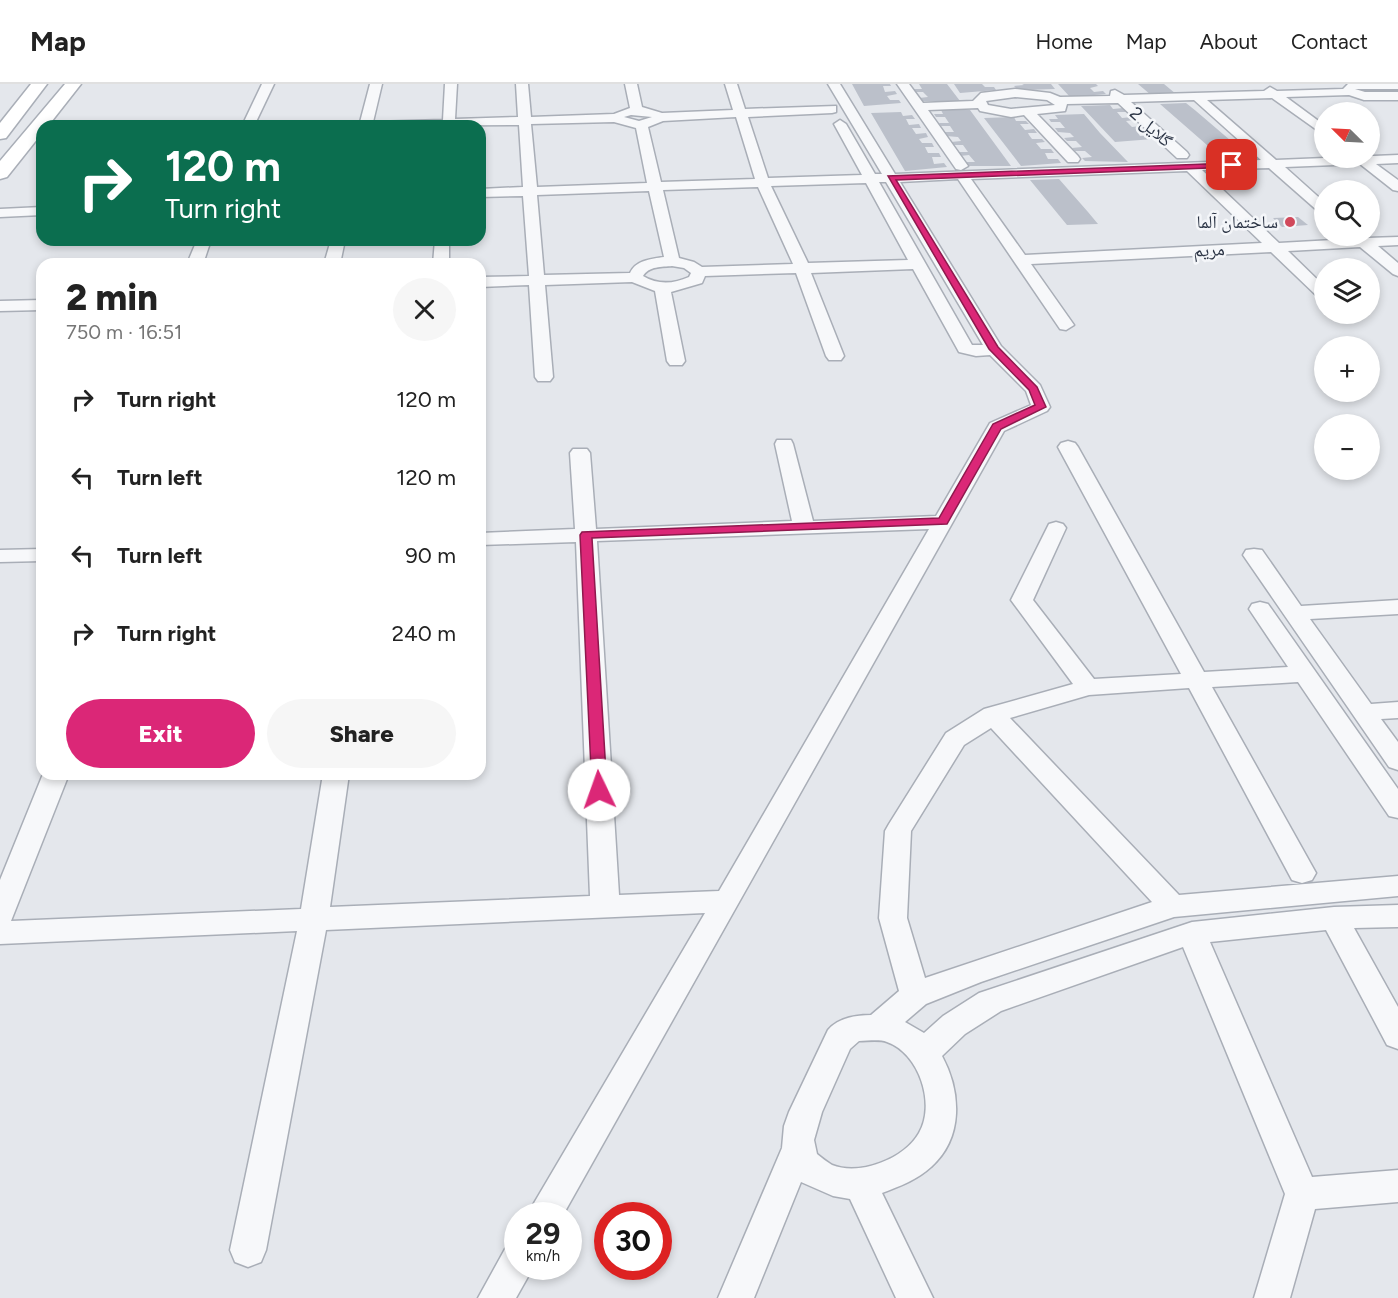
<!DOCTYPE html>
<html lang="en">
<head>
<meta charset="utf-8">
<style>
	body { margin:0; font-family:Figtree,"Noto Naskh Arabic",sans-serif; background:#f6f6f6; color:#222; height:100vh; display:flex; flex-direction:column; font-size:22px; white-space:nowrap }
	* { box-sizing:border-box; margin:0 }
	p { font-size:20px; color:#767676 }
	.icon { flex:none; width:33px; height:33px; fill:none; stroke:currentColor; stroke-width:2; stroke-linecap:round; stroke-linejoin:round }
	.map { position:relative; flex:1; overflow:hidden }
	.drawer { position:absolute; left:36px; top:174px; width:450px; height:522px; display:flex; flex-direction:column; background:#fff; border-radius:18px; box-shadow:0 3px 9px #0003 }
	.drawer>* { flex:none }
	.top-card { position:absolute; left:36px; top:36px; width:450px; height:126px; border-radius:18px; box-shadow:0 3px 9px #0003; background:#0b6e4f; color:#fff; overflow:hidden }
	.needle { width:39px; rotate:294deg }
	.buttons { position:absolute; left:1314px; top:18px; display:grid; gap:12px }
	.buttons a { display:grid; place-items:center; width:66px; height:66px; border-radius:50%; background:#fff; box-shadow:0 3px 9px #0003; font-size:30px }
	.speed { position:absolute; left:504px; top:1118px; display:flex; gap:12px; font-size:30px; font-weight:700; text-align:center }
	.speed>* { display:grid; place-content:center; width:78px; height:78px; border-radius:50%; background:#fff; box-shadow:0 3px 9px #0003; line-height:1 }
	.speed small { font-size:15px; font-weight:400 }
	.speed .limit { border:9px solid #d22; background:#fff; color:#111 }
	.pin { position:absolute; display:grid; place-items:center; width:51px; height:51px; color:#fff; margin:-26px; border-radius:12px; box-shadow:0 3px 9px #0006 }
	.me { position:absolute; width:66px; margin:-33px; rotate:357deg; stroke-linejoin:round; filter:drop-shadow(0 0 4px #0008) }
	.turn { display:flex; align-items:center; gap:21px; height:126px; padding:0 30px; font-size:27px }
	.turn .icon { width:78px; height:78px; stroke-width:2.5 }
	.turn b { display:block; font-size:42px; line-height:51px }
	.round { display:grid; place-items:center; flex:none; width:63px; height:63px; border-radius:32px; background:#f6f6f6 }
	.summary { display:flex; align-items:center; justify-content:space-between; height:102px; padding:0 30px }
	h1 { font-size:36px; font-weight:800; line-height:45px }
	.cta { display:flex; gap:12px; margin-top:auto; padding:12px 30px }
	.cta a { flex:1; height:69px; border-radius:36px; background:#db2777; color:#fff; font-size:24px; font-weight:800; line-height:69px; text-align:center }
	.cta a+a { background:#f6f6f6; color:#222 }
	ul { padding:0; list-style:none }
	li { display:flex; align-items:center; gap:18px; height:78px; padding:0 30px }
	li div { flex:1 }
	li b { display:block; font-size:22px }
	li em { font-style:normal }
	header { display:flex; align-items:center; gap:36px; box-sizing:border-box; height:84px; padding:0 30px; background:#fff; border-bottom:2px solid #e0e0e0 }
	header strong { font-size:28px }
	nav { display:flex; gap:33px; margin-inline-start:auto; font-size:21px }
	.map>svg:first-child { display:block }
	.building { fill:#bbc0ca }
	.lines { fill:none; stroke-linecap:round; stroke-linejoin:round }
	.street-casing { stroke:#a9aeb7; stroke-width:3 }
	.secondary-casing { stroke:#a9aeb7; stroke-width:3 }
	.street { fill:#f7f8fa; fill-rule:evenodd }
	.secondary { fill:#fff; fill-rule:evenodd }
	.route { fill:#db2777; stroke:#8e194d; stroke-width:1.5 }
	.poi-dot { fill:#d1495b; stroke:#f4f6f9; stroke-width:2 }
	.labels { text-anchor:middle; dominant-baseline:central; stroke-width:5; stroke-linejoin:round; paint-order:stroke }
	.far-street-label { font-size:18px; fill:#2b3445; stroke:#f4f6f9 }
	.far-poi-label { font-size:18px; fill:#2b3445; stroke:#f4f6f9; text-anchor:end }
</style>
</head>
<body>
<header>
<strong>Map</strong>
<nav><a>Home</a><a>Map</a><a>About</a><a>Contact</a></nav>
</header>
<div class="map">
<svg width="1398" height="1214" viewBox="0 0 1398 1214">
	<rect width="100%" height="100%" fill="#e4e7ec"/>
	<!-- building -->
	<path class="building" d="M852 0H890L891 2H883L885 8 895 7 897 10 887 12 890 16H899L901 19 864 22Z
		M919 0H947L960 17H921L919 14 928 13 923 8H915L913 5H922Z
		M954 0H982L985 3H994L996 6 960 9Z
		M1022 0H1051L1055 5 1026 6 1017 5 1014 2 1024 1Z
		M1058 0H1096L1098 2 1090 4 1094 8 1103 7 1106 10 1070 13Z
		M1138 0H1164L1176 10 1151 11Z
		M1186 19 1196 27 1251 74 1223 75 1160 20Z
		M1110 21 1113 25 1123 24 1126 28H1117L1122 34 1132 33 1135 36 1126 37 1132 43 1141 42 1145 46H1136L1140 52H1150L1153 55 1115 58 1081 22Z
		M941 26H970L1011 82H968L965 78H975L969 71 960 72 957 68H968L963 61H954L951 58 961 57 958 53 946 52 944 48H954L950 42H941L939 39H949L945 33H936L934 30H943Z
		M901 28 903 32 912 31 915 35H906L909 41 919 40 921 44H912L916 50 926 49 928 53 919 55 922 59H932L934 63H925L928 69H939L941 73H932L934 80 944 79 947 83 905 87 871 29Z
		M1084 30 1100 49 1128 78 1085 77 1082 74 1092 73 1085 67H1075L1072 64 1082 63 1076 57H1067L1064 54 1074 53 1070 49 1058 48 1055 44H1065L1060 38H1051L1049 35H1058L1055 31Z
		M1014 33 1016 37H1026L1029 40H1020L1025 46 1034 45 1037 49H1028L1029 51 1032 55H1042L1045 58 1036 59 1041 65H1051L1054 69H1045L1048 75H1058L1061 79 1021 82 984 34Z
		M1059 95 1088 128 1098 140 1067 141 1030 96Z
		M1298 133 1308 141 1282 143 1273 134Z"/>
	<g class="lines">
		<!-- street casing -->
		<g class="street-casing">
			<path id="street" d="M262 0H274L254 42H242Z
				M370 0H382L373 38 443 36 445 0H457L455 35 518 33 516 0H528L531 33 614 30 630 24 625 0H637L642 23 662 29 733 26 725 0H737L745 25 836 22V28L832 29 748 33 768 94 862 91 834 40 840 36 846 40 875 90H882L828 0H840L895 90 1261 76 1194 16 1131 18 1187 68 1189 71 1187 74H1177L1118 19 1067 20 1065 27 1037 30 1078 72 1080 75 1078 78H1068L1024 31 1011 33 980 27 978 24 928 26 968 82 961 86 956 85 897 0H909L923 19 973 17 981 9 1015 5 1050 9 1060 13 1110 12 1111 7 1115 6 1124 11 1264 7 1270 3 1277 7 1343 5 1348 0H1398V5H1355L1365 8H1398V16H1364L1349 11 1286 13 1324 41V51L1272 14 1207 16 1276 76 1398 71V79L1376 80 1398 96V107L1393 106 1360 80 1285 83 1324 118V129L1319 128 1269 84 1202 86 1279 159 1351 155V152H1364L1367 154 1398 153V161L1378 162 1398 179V192L1393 190 1360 163 1288 167 1324 202V215L1318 213 1271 168 1031 180 1074 241 1066 246 1060 245 958 95 900 98 1001 262 1040 301 1050 323 1047 327 1004 347 563 1131H527L705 829 326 846 266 1166 261 1178 248 1183 235 1178 230 1166 297 847 0 860V796L43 690H69L11 837 301 825 323 690H349L330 823 590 812 576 458 480 461V449L575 445 570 369 573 365H587L590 369 596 445 792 437 775 360 777 356H791L793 360 813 437 936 432 990 339 1031 321 1026 307 990 271 976 272 959 268 913 185 811 189 844 272 841 276H829L826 272 796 189 705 192 702 199 671 208 685 277 682 281H670L667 277 655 207 632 198 545 201 553 293 550 297H538L535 293 529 201 480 203V193L529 192 523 112 480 113V105L523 103 519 41 359 42ZM1015 13 1047 16 1055 21 1011 25 988 21 986 17ZM631 31 652 33 639 37 624 33ZM736 33 755 95 661 98 648 43 663 37ZM614 38 636 44 647 99 537 103 531 40ZM1187 87 1262 159 1025 171 971 95ZM879 98H886L983 261H972ZM866 99 908 176 808 179 771 102ZM758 103 793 180 702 183 694 178 679 174 663 106ZM649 107 664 173C651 175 636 176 630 189L544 191 537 111ZM672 182 684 184 691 189 689 193C673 200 658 201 643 192 649 182 662 183 672 182ZM929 445 719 807 619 811 597 457Z
				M42 123V131L0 133V125Z
				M197 156H211L203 180H187Z
				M331 156H345L340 180H324Z
				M435 156H449V180H433Z
				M42 216V226L0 227V217Z
				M1068 357 1075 359 1078 363 1204 588 1288 583 1249 525 1252 520 1260 518 1268 520 1398 705V734L1389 732 1298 598 1212 603 1316 789 1312 796 1302 799 1292 796 1189 604 1089 611 1010 634 1179 811 1398 792V812L1174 833 981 898 926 920 905 938 924 949 943 932 979 909 1192 838 1334 823 1398 821V843L1354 844 1398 923V965L1387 961 1326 846 1210 858 1312 1093 1398 1086V1118L1315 1125 1290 1214H1254L1285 1110 1183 863 1001 927 965 950 942 972C961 1007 964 1054 931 1083 917 1096 900 1102 882 1109L933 1214H896L850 1115 833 1112 801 1098 754 1214H718L782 1064 784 1042 789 1028 828 946C838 934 856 931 871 931L899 907 879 834 885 747 889 740 946 649 984 625 1073 600 1011 516 1049 440 1056 438 1063 440 1066 444 1033 516 1094 595 1181 590 1058 363 1061 359ZM991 644 1152 818 925 894 907 834 911 747 964 661ZM859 957C868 957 879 955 887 958 919 969 936 1020 919 1049 904 1075 860 1092 832 1081 827 1078 822 1074 817 1070L814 1056 822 1028 850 965Z
				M42 465V477L0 478V466Z
				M1254 465 1262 466 1301 522 1398 516V530L1310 535 1371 620 1398 618V634L1381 635 1398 658V686L1389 683 1243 471 1246 466Z
				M518 1160V1182H534L516 1214H478L505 1165Z"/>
		</g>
		<!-- secondary casing -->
		<g class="secondary-casing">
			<path id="secondary" d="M31 0H47L6 54 0 55V39Z
				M65 0H81L48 42H42V49L7 93 0 95V77Z"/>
		</g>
		<!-- street -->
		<use href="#street" class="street"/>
		<!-- secondary -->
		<use href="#secondary" class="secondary"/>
	</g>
	<!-- route -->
	<path class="route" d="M1232 79 1235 81 1234 83 896 96 998 263 1037 303 1046 323 1001 345 947 440 592 454 607 706 604 710H594L592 706 580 451 582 448 939 434 993 340 1035 321 1029 306 989 265 888 92Z"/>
	<!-- markers -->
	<circle class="poi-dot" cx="1290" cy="138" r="6"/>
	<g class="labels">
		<!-- far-street labels -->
		<g class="far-street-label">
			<text transform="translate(1151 43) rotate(42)">گلایل 2</text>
			<text transform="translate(1209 166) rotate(-3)">مریم</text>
		</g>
		<!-- far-poi labels -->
		<g class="far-poi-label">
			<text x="1278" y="138">ساختمان آلما</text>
		</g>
	</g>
</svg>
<div class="buttons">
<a><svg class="needle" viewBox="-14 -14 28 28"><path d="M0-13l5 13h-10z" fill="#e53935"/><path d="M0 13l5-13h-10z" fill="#767676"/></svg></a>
<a><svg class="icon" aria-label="search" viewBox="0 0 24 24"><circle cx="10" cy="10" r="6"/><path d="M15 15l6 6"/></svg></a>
<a><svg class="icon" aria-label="layers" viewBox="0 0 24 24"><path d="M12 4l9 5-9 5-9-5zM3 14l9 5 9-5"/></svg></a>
<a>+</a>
<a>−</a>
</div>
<div class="speed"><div>29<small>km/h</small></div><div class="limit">30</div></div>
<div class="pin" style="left:1232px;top:81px;background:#d93025"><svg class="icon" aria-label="arrive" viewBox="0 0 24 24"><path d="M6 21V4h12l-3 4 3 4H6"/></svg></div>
<svg class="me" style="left:599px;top:706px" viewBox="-20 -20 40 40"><circle r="19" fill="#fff"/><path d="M0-13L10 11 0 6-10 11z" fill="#db2777"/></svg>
<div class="top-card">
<div class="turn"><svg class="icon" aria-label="right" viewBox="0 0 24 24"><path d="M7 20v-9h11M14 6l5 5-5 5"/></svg><div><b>120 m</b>Turn right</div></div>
</div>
<section class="drawer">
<div class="summary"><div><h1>2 min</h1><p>750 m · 16:51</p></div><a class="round"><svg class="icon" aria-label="close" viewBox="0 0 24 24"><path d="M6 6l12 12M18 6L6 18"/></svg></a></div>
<ul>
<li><svg class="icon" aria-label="right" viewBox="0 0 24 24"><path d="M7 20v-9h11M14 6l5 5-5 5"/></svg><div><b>Turn right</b></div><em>120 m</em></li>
<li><svg class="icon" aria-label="left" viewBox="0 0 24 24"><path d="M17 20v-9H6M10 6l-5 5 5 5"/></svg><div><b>Turn left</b></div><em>120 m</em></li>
<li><svg class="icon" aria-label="left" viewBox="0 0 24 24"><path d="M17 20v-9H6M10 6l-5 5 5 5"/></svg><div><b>Turn left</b></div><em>90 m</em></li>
<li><svg class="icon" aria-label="right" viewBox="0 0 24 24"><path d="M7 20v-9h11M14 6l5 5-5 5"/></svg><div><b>Turn right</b></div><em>240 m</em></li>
</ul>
<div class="cta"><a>Exit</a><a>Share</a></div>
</section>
</div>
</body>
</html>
